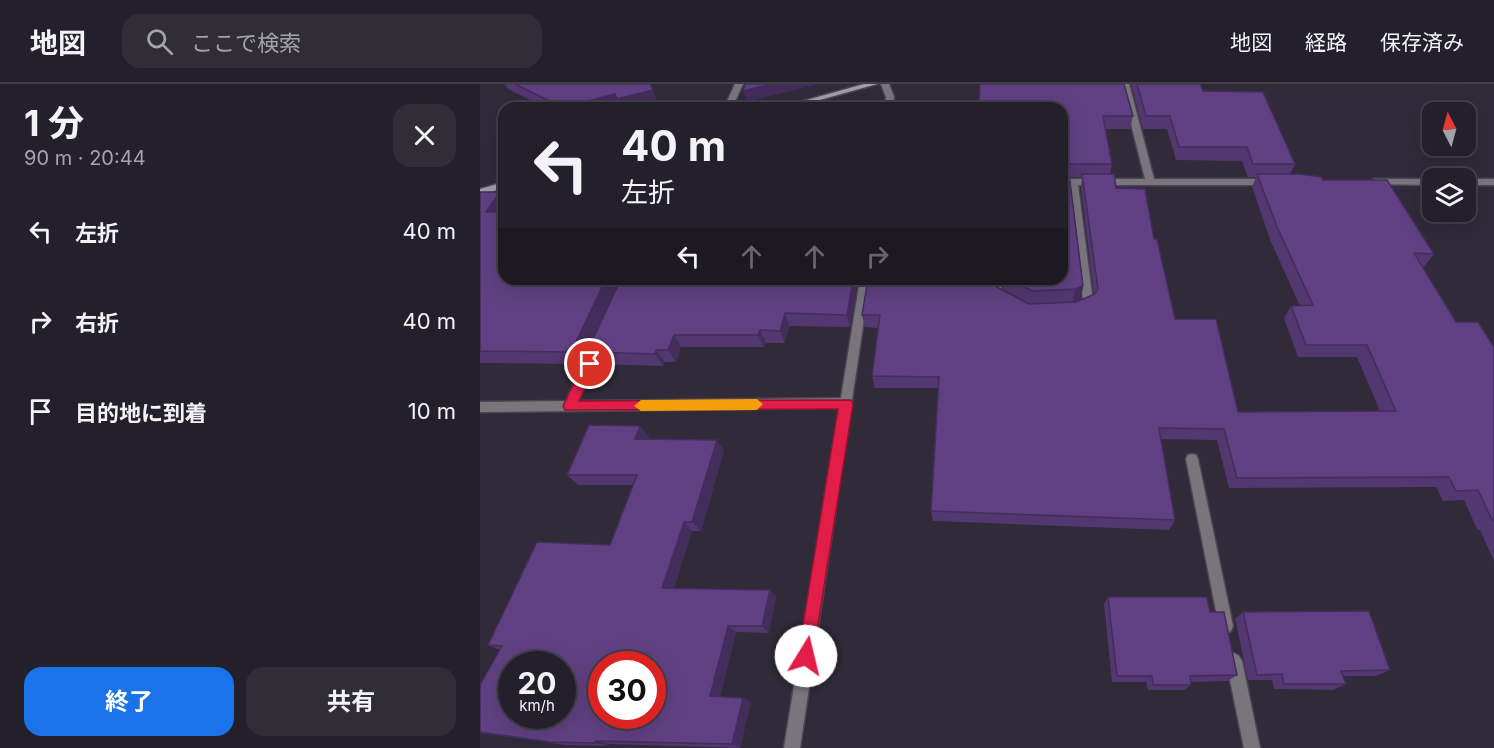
<!DOCTYPE html>
<html lang="ja">
<head>
<meta charset="utf-8">
<style>
	body { margin:0; font-family:Inter,"Noto Sans JP",sans-serif; background:#302d37; color:#f1f3f6; height:100vh; display:flex; flex-direction:column; font-size:22px; white-space:nowrap }
	* { box-sizing:border-box; margin:0 }
	p { font-size:20px; color:#a3a3a9 }
	.icon { flex:none; width:33px; height:33px; fill:none; stroke:currentColor; stroke-width:2; stroke-linecap:round; stroke-linejoin:round }
	.map { position:relative; flex:1; overflow:hidden }
	.drawer { display:flex; flex-direction:column; background:#24202b; width:480px }
	.drawer>* { flex:none }
	.top-card { position:absolute; left:18px; top:18px; width:570px; height:183px; border-radius:18px; box-shadow:0 6px 24px #0002,0 0 0 2px #413e47; background:#24202b; color:#f1f3f6; overflow:hidden }
	.needle { width:39px; rotate:354deg }
	.tools { position:absolute; left:942px; top:18px; display:grid; gap:12px }
	.tools a { display:grid; place-items:center; width:54px; height:54px; border-radius:12px; background:#24202b; box-shadow:0 6px 24px #0002,0 0 0 2px #413e47; font-size:30px }
	.speed { position:absolute; left:18px; top:567px; display:flex; gap:12px; font-size:30px; font-weight:700; text-align:center }
	.speed>* { display:grid; place-content:center; width:78px; height:78px; border-radius:50%; background:#24202b; box-shadow:0 6px 24px #0002,0 0 0 2px #413e47; line-height:1 }
	.speed small { font-size:15px; font-weight:400 }
	.speed .limit { border:9px solid #d22; background:#fff; color:#111 }
	.pin { position:absolute; display:grid; place-items:center; width:51px; height:51px; color:#fff; margin:-26px; border:3px solid #fff; border-radius:50%; box-shadow:0 2px 6px #0007 }
	.me { position:absolute; width:66px; margin:-33px; rotate:9deg; stroke-linejoin:round; filter:drop-shadow(0 0 4px #0008) }
	.turn { display:flex; align-items:center; gap:21px; height:126px; padding:0 24px; font-size:27px }
	.turn .icon { width:78px; height:78px; stroke-width:2.5 }
	.turn b { display:block; font-size:42px; line-height:51px }
	.lanes { display:flex; align-items:center; height:57px; padding:0 24px; background:#0003; justify-content:center; gap:30px; direction:ltr }
	.lanes .off { opacity:.35 }
	.round { display:grid; place-items:center; flex:none; width:63px; height:63px; border-radius:18px; background:#302d37 }
	.summary { display:flex; align-items:center; justify-content:space-between; height:102px; padding:0 24px }
	h1 { font-size:36px; font-weight:700; line-height:45px }
	.primary-button { display:flex; gap:12px; margin-top:auto; padding:12px 24px }
	.primary-button a { flex:1; height:69px; border-radius:18px; background:#1a73e8; color:#fff; font-size:24px; font-weight:700; line-height:69px; text-align:center }
	.primary-button a+a { background:#302d37; color:#f1f3f6 }
	ul { padding:0; list-style:none }
	li { display:flex; align-items:center; gap:18px; height:90px; padding:0 24px }
	li div { flex:1 }
	li b { display:block; font-size:22px }
	li em { font-style:normal }
	header { display:flex; align-items:center; gap:36px; box-sizing:border-box; height:84px; padding:0 30px; background:#24202b; border-bottom:2px solid #413e47 }
	header strong { font-size:28px }
	nav { display:flex; gap:33px; margin-inline-start:auto; font-size:21px }
	.search { width:420px; height:54px; background:#302d37; display:flex; align-items:center; gap:15px; box-sizing:border-box; padding:0 21px; border-radius:18px; color:#a3a3a9; font-size:22px }
	main { display:flex; flex:1; min-height:0 }
	.map>svg:first-child { display:block }
	.lines { fill:none; stroke-linecap:round; stroke-linejoin:round }
	.street-casing { stroke:#4c4654; stroke-width:3 }
	.secondary-casing { stroke:#4c4654; stroke-width:3 }
	.street { fill:#78757d; fill-rule:evenodd }
	.secondary { fill:#a39daa; fill-rule:evenodd }
	.wall { fill:#533770; fill-rule:evenodd }
	.shaded-wall { fill:#432d5b }
	.building { fill:#604082; stroke:#432d5b; stroke-width:1.5; fill-rule:evenodd }
	.route { fill:#e11d48; stroke:#92132f; stroke-width:1.5 }
	.slow { fill:#f59e0b }
</style>
</head>
<body>
<header>
<strong>地図</strong>
<div class="search"><svg class="icon" aria-label="search" viewBox="0 0 24 24"><circle cx="10" cy="10" r="6"/><path d="M15 15l6 6"/></svg>ここで検索</div>
<nav><a>地図</a><a>経路</a><a>保存済み</a></nav>
</header>
<main>
<section class="drawer">
<div class="summary"><div><h1>1 分</h1><p>90 m · 20:44</p></div><a class="round"><svg class="icon" aria-label="close" viewBox="0 0 24 24"><path d="M6 6l12 12M18 6L6 18"/></svg></a></div>
<ul>
<li><svg class="icon" aria-label="left" viewBox="0 0 24 24"><path d="M17 20v-9H6M10 6l-5 5 5 5"/></svg><div><b>左折</b></div><em>40 m</em></li>
<li><svg class="icon" aria-label="right" viewBox="0 0 24 24"><path d="M7 20v-9h11M14 6l5 5-5 5"/></svg><div><b>右折</b></div><em>40 m</em></li>
<li><svg class="icon" aria-label="arrive" viewBox="0 0 24 24"><path d="M6 21V4h12l-3 4 3 4H6"/></svg><div><b>目的地に到着</b></div><em>10 m</em></li>
</ul>
<div class="primary-button"><a>終了</a><a>共有</a></div>
</section>
<div class="map">
<svg width="1014" height="664" viewBox="0 0 1014 664">
	<rect width="100%" height="100%" fill="#302a39"/>
	<g class="lines">
		<!-- street casing -->
		<g class="street-casing">
			<path id="street" d="M255 0H263L252 24H244Z
				M401 0H409L414 13 413 24H405L406 13Z
				M641 0H649L674 95H789L793 98 789 101H598L613 218 612 221 599 226 594 222 603 216 589 101H582V95H665Z
				M894 95H952V101L891 100 890 98Z
				M986 95H1014V101H986Z
				M380 195H390L320 664H304L359 324 0 328V318L86 317 112 261 118 257 124 261 98 317 361 314Z
				M511 195H521V206L531 214 530 217H522L512 211Z
				M712 370 716 371 718 375 753 542 751 547 746 549 741 547 739 542 706 375 708 371Z
				M754 569 759 572 762 577 780 664H764L746 577 749 572Z"/>
		</g>
		<!-- secondary casing -->
		<g class="secondary-casing">
			<path id="secondary" d="M384 0H397L311 24H298Z
				M24 98V104L0 111V105Z"/>
		</g>
		<!-- street -->
		<use href="#street" class="street"/>
		<!-- secondary -->
		<use href="#secondary" class="secondary"/>
	</g>
	<!-- wall -->
	<path class="wall" d="M25 0H170L178 18 157 24H142L141 23 136 24H66L28 5Z
		M651 0H720L723 7 815 80 810 90 843 96 954 170 944 183H942L976 238 1014 263V477L1000 446 997 445 984 416 963 417 956 403 749 404 737 356 681 355 695 436 689 446 453 437 451 427 459 304H395L392 292 398 244 385 243 382 231 511 200 550 220 523 205 521 195H582V24L653 32 650 45H626L632 80 630 90 636 104 674 155 695 235 758 328 900 327 877 273H818L804 234 811 222H820L791 158 772 103 776 93H768L762 77 696 76 687 45H663ZM589 93H602L601 103 614 211 596 218H593L601 215 603 202Z
		M0 108H20L24 114V195H141L101 280 0 279Z
		M378 195 370 243 309 242 305 259H286L284 263H201L196 278H185L183 282 117 280 107 268Z
		M169 352 168 355 244 366 221 447H212L194 504 290 506 296 513 289 549 256 548 240 613 263 614 271 618 260 664 129 660V662L84 661 0 649V601L20 566 8 561 130 461 153 401H98L87 391Z
		M628 513 730 528 757 591 748 597 711 598V601L704 606H668L666 598H632L624 520Z
		M763 528 910 586 896 592H863L866 600 853 606 794 605 792 596H768L755 535Z"/>
	<!-- shaded-wall -->
	<path class="shaded-wall" d="M291 0H338L267 18 263 7Z
		M173 6 178 18 157 24H142L141 23 136 24H81L135 10Z
		M20 108 24 114V130L6 128Z
		M126 195H141L101 280 91 268Z
		M373 195H378L370 243 367 231Z
		M603 202 601 215 593 218 595 205Z
		M305 229 309 242 305 259 300 247Z
		M280 246 286 259 284 263 278 251Z
		M194 251 201 263 196 278 188 266Z
		M176 266 185 278 183 282 175 270Z
		M160 342 169 352 164 365 155 355Z
		M237 356 244 366 221 447 212 438Z
		M204 438 212 447 192 512 182 504Z
		M290 506 296 513 289 549 282 542Z
		M248 542 256 548 239 617 230 612Z
		M263 614 271 618 260 664 252 660Z
		M116 657 129 660V662L115 659Z"/>
	<!-- building -->
	<path class="building" d="M35 0H170L173 6 137 15 135 10 81 24H76L74 19Z
		M265 0H291L263 7Z
		M500 0H644L653 32H623L632 80H583L582 81V24H442L443 20 499 19Z
		M657 0H720L723 7 783 8 815 80H773L767 63H699L690 32H666Z
		M258 21H298L297 24H257Z
		M582 89 589 90 603 202 595 205 552 207 529 195H582Z
		M602 90H634L636 104 665 105 674 155H677L695 235H736L758 328 916 327 887 261H826L811 222 833 221 798 145 777 90H820L841 93 843 96H907L954 170 934 169 976 238H998L1014 263V436H1012L998 406 976 407 969 393 757 394 744 345 679 344 695 436 451 427 459 293 392 292 400 231H382L388 195H511V200L549 220 596 218 615 210 618 205Z
		M0 108H20L6 128H24V195H126L91 268 0 267Z
		M141 195H373L367 231 305 229 300 247 280 246 278 251H194L188 266H176L175 270 107 268Z
		M109 341 160 342 155 355 237 356 212 438H204L182 504 290 506 282 542H248L230 612 263 614 252 660 116 657 115 659 69 658 0 648V601L22 562 8 561 57 458 130 461 157 391H87ZM32 580H82V632H32ZM122 580H172V632H122Z
		M628 513H727L730 528H744L757 591 710 592 711 601H673L672 592H637Z
		M889 527 910 586 861 587 866 600H804L802 590 777 591 763 528Z"/>
	<!-- route -->
	<path class="route" d="M110 275 116 280 99 317 371 316 373 320 332 578 326 581 320 578 318 572 358 325 85 326 83 322 105 276Z"/>
	<!-- slow -->
	<path class="slow" d="M277 315 283 320 277 326 161 327 154 322 161 316Z"/>
</svg>
<div class="tools">
<a><svg class="needle" viewBox="-14 -14 28 28"><path d="M0-13l5 13h-10z" fill="#e53935"/><path d="M0 13l5-13h-10z" fill="#a3a3a9"/></svg></a>
<a><svg class="icon" aria-label="layers" viewBox="0 0 24 24"><path d="M12 4l9 5-9 5-9-5zM3 14l9 5 9-5"/></svg></a>
</div>
<div class="speed"><div>20<small>km/h</small></div><div class="limit">30</div></div>
<div class="pin" style="left:110px;top:280px;background:#d93025"><svg class="icon" aria-label="arrive" viewBox="0 0 24 24"><path d="M6 21V4h12l-3 4 3 4H6"/></svg></div>
<svg class="me" style="left:326px;top:572px" viewBox="-20 -20 40 40"><circle r="19" fill="#fff"/><path d="M0-13L10 11 0 6-10 11z" fill="#e11d48"/></svg>
<div class="top-card">
<div class="turn"><svg class="icon" aria-label="left" viewBox="0 0 24 24"><path d="M17 20v-9H6M10 6l-5 5 5 5"/></svg><div><b>40 m</b>左折</div></div>
<div class="lanes"><svg class="icon" aria-label="left" viewBox="0 0 24 24"><path d="M17 20v-9H6M10 6l-5 5 5 5"/></svg><svg class="icon off" aria-label="ahead" viewBox="0 0 24 24"><path d="M12 20V5M6 11l6-6 6 6"/></svg><svg class="icon off" aria-label="ahead" viewBox="0 0 24 24"><path d="M12 20V5M6 11l6-6 6 6"/></svg><svg class="icon off" aria-label="right" viewBox="0 0 24 24"><path d="M7 20v-9h11M14 6l5 5-5 5"/></svg></div>
</div>
</div>
</main>
</body>
</html>
